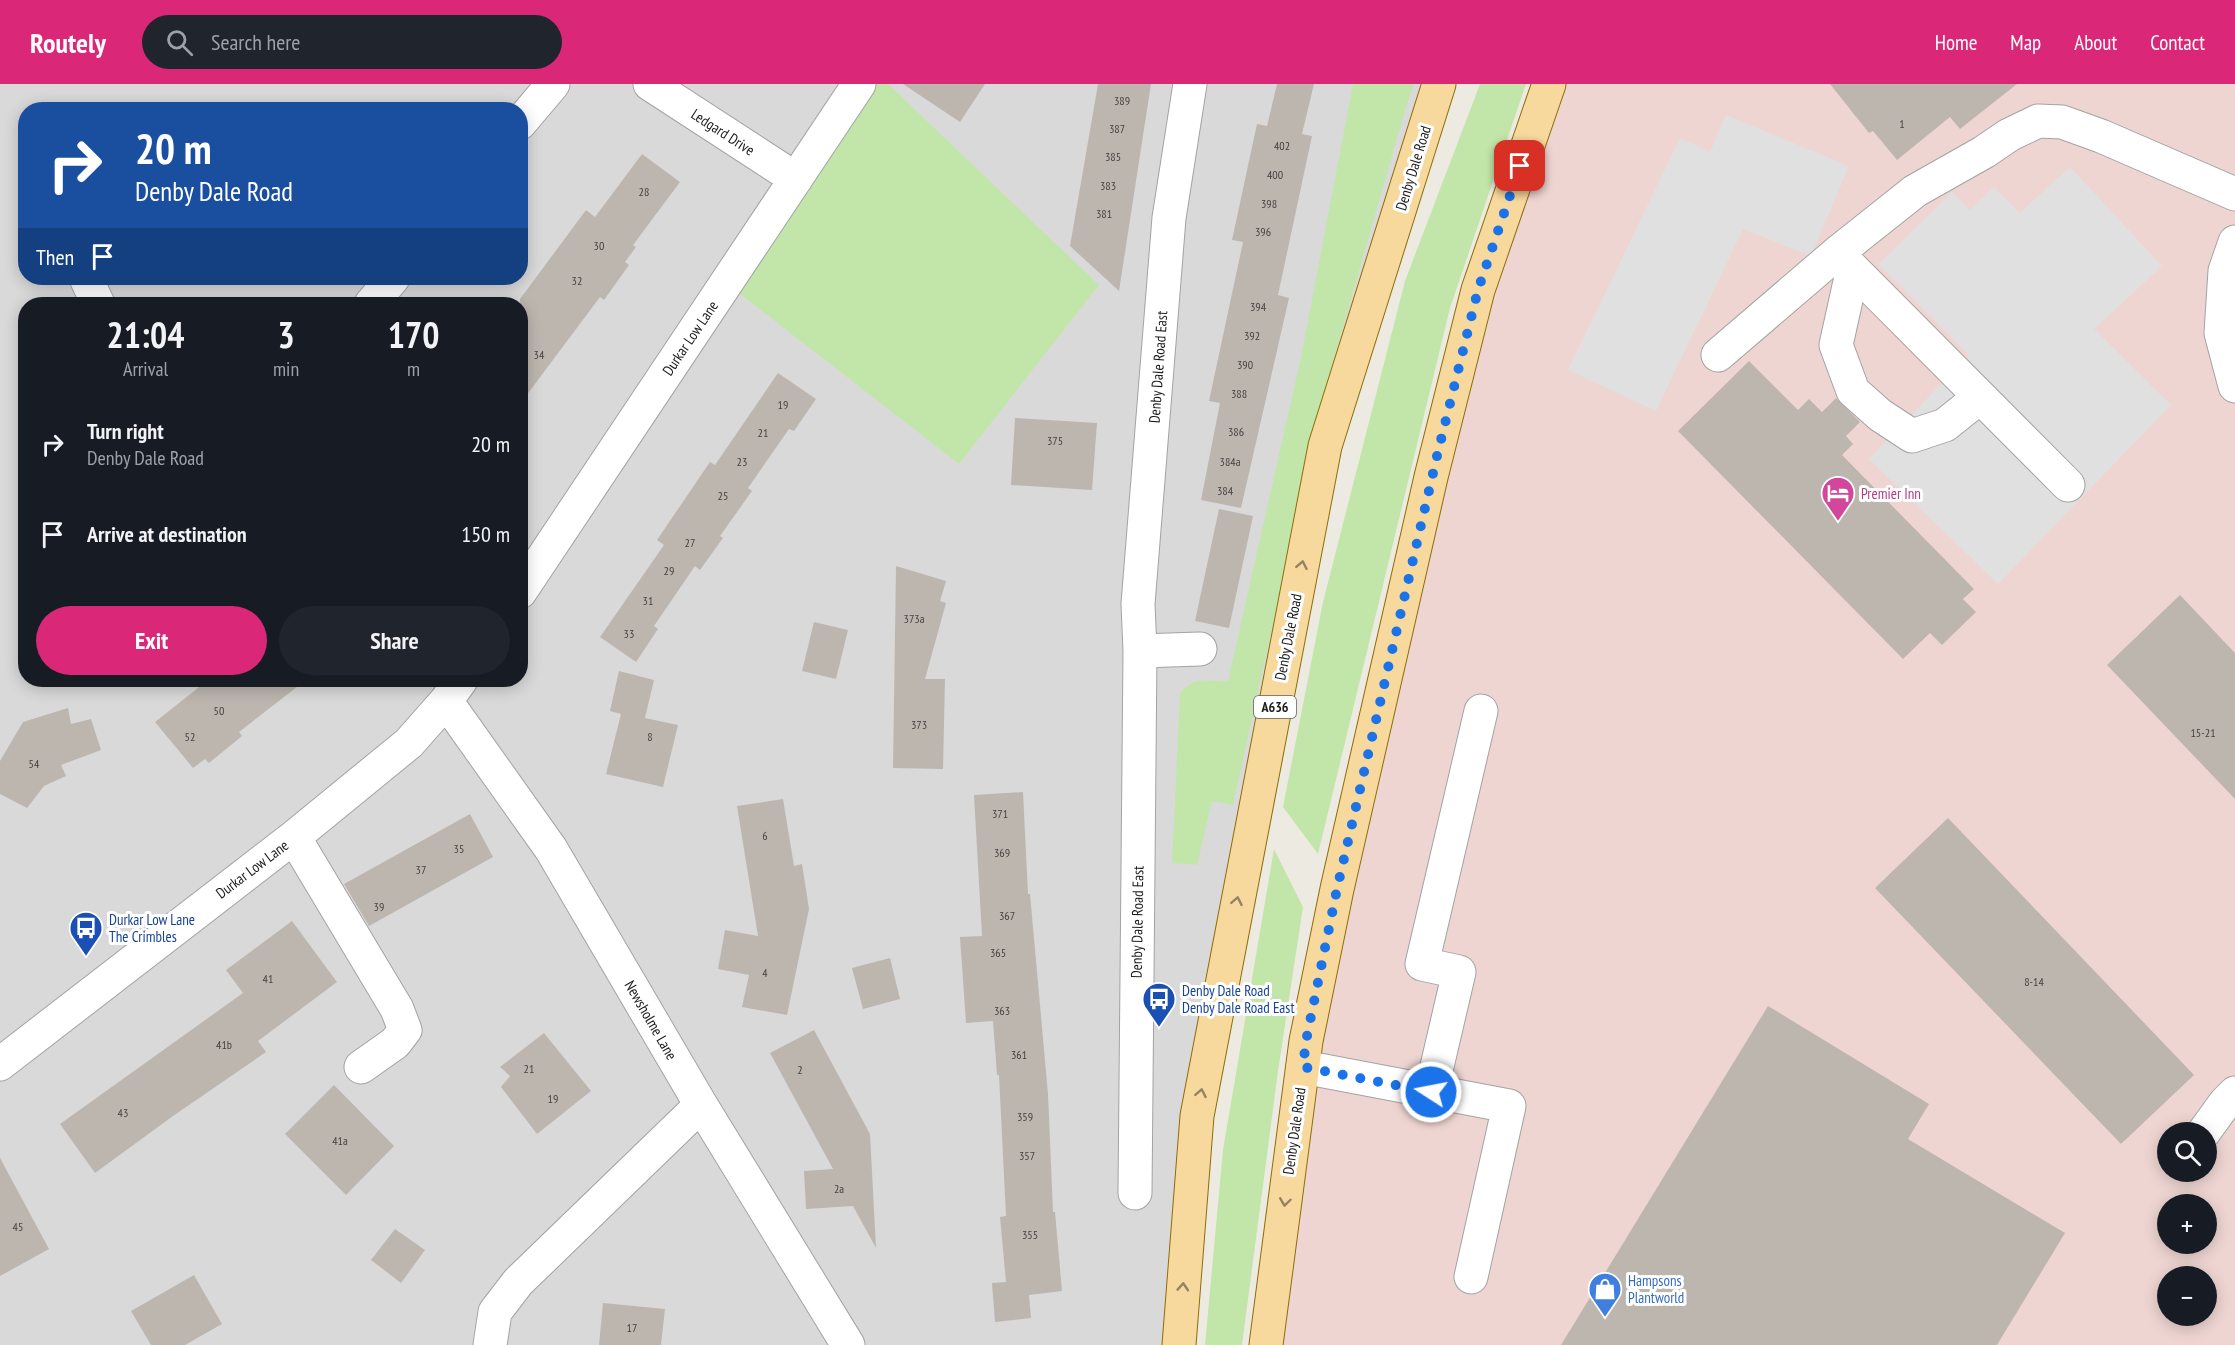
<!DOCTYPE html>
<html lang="en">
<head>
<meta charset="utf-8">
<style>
	body { margin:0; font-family:"PT Sans Narrow",sans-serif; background:#20242c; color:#f1f3f6; height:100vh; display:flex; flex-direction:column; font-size:22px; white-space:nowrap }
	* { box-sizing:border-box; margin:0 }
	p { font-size:20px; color:#9ea1a6 }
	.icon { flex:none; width:33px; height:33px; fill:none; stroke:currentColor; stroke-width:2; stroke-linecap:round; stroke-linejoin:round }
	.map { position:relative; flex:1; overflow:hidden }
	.side { position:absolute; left:18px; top:213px; width:510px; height:390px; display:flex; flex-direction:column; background:#171b24; border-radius:24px; box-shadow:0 3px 15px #0003 }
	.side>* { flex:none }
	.banner { position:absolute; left:18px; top:18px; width:510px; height:183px; border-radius:24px; box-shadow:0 3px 15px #0003; background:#1a4fa0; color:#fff; overflow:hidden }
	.buttons { position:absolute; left:2157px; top:1038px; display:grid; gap:12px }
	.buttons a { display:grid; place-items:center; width:60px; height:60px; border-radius:50%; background:#171b24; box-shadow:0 3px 15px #0003; font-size:30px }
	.pin { position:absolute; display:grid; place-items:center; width:51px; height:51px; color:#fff; margin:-26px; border-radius:12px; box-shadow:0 3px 9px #0006 }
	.me { position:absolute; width:66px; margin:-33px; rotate:281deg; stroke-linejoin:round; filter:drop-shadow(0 0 4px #0008) }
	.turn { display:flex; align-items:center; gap:21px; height:126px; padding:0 18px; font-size:27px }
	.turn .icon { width:78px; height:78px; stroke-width:2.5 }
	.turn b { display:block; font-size:42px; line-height:51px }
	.then { display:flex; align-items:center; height:57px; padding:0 18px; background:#0003; gap:12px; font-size:22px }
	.eta { display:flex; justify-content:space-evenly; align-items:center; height:102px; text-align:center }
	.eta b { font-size:36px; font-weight:700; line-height:42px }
	.button { display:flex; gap:12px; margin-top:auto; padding:12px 18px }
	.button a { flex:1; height:69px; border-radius:36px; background:#db2777; color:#fff; font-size:24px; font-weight:700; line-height:69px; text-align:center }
	.button a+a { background:#20242c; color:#f1f3f6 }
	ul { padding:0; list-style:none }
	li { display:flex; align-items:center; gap:18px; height:90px; padding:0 18px }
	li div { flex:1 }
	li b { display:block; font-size:22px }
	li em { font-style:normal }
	header { display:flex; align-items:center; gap:36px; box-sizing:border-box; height:84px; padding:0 30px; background:#db2777; color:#fff }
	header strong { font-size:28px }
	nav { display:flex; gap:33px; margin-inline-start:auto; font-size:21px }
	.search { width:420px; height:54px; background:#20242c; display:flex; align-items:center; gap:15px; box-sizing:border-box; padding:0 21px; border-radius:33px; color:#9ea1a6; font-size:22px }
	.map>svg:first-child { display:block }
	.residential { fill:#dad9d9; fill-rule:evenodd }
	.commercial { fill:#eed5d1; fill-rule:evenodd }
	.grass { fill:#c2e6a9 }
	.parking { fill:#e0e0e0 }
	.building { fill:#bdb6af }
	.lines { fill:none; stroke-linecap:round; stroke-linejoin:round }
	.minor-casing { stroke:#a3a3a3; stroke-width:35 }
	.major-casing { stroke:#8d6d07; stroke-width:35 }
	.minor { stroke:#fff; stroke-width:33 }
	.major { stroke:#f7d89d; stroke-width:33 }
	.oneway { stroke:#948363 }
	.route { stroke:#1a73e8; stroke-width:10; stroke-dasharray:0 18 }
	.labels { text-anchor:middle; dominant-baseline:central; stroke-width:6; stroke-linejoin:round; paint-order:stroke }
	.number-label { font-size:12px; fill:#444241 }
	.shield { fill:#fff; stroke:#606060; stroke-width:1.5 }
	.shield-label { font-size:14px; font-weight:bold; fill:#1c1c1c }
	.street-label { font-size:15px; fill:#1c1c1c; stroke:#fff }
	.hotel-label { font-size:15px; fill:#b23c85; stroke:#fff; text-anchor:start }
	.transit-label { font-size:15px; fill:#164399; stroke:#fff; text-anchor:start }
	.shop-label { font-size:15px; fill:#366cbe; stroke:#fff; text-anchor:start }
</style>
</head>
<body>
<header>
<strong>Routely</strong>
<div class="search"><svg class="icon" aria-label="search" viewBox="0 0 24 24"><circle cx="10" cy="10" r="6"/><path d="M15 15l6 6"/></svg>Search here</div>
<nav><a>Home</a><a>Map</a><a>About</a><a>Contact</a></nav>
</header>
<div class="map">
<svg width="2235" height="1261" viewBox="0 0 2235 1261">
	<rect width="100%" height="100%" fill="#edeae2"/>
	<!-- residential -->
	<path class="residential" d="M0 0H1439L1325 362 1252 743 1179 1261H0ZM26 26H520V194H26ZM26 220H520V596H26Z"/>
	<!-- commercial -->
	<path class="commercial" d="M1549 0H2235V1261H1266L1337 805ZM2168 1048H2206V1088H2168ZM2168 1120H2206V1160H2168ZM2168 1192H2206V1232H2168Z"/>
	<!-- grass -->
	<path class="grass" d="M859 0H888L1099 201 959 380 726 199Z
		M1353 0H1414L1406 23 1324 310 1233 721 1212 717 1197 781 1172 779 1180 609C1195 591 1208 598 1228 597L1301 273Z
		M1480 0H1526L1450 224 1318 770 1283 723 1323 518 1405 197Z
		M1274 765 1303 823 1278 987 1242 1261H1205L1223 1066Z"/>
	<!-- parking -->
	<path class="parking" d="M1726 31 1849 82 1811 172 1743 145 1656 327 1568 286 1680 54 1710 68Z
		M2070 83 2162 182 2094 245 2171 321 1998 500 1869 375 1969 271 1879 180 1952 108 1970 126 1994 103 2020 129Z"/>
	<!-- building -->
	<path class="building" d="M903 0H985L960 38Z
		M1098 0H1151L1119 207 1070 162Z
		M1277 0H1314L1302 50 1312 52 1278 211 1289 214 1241 424 1201 416 1220 319 1209 317 1243 158 1232 156 1257 40 1267 42Z
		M1830 0H2017L1960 45 1950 33 1897 76 1873 47 1869 49Z
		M642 70 680 98 633 161 636 163 625 178 629 181 604 216 600 213 520 320V215L586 126 595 133Z
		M1749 277 1798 326 1809 315 1822 328 1836 314 1860 338 1846 352 1853 360 1842 371 1974 505 1963 515 1976 528 1942 561 1930 549 1903 575 1678 347Z
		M778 289 816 315 794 347 789 345 748 404 752 407 720 452 723 454 700 486 695 482 654 542 658 545 636 578 600 553 664 461 657 456 710 378 715 381Z
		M1015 334 1097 339 1092 406 1011 401Z
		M1219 425 1253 432 1229 544 1195 537Z
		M896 482 946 497 940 517 946 519 925 595H945L943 685 893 684Z
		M2180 511 2235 569V715L2107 581Z
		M814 538 848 546 836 595 802 587Z
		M619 587 654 596 645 634 678 641 663 703 606 690 621 630 610 627Z
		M208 596H306L239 648 242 652 209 679 205 675 193 684 155 638Z
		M68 624 71 640 91 635 101 666 61 681 66 692 44 702 27 724 0 710V677L23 638Z
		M1023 708 1028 810H1030L1048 1010 1053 1128H1055L1062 1207 1029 1211 1031 1234 995 1238 992 1199 1006 1198 1000 1133 1006 1132 999 991H997L993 937 966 939 960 853 982 852 974 711Z
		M783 715 794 782 802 780 809 825 787 931 742 923 749 891 718 885 725 846 758 852 737 722Z
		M470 730 493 773 369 842 344 800Z
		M1948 734 2194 991 2121 1060 1875 804Z
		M292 837 337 898 258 957 266 968 173 1032 95 1089 60 1040 243 909 226 886Z
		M890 874 900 915 863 925 852 884Z
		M1768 922 1929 1020 1908 1055 2065 1149 1997 1261H1561Z
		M814 946 870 1050 876 1164 853 1122 806 1125 804 1087 833 1085 770 969Z
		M544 949 591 1007 537 1050 501 1003 510 992 500 983Z
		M334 1001 394 1062 346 1111 285 1050Z
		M0 1074 49 1165 0 1192Z
		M395 1145 425 1166 401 1199 371 1176Z
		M194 1191 222 1240 185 1261H151L131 1227Z
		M603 1219 665 1225 661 1261H599Z"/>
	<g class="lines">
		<!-- minor casing -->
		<g class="minor-casing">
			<path id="minor" d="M650 0 796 95
				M520 39 553 0
				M2235 158 2225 187 2221 249 2235 302
				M1837 169 2068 401
				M1855 187 1851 193 1836 261 1853 307 1880 331 1912 352 1945 341 1980 313
				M86 194 98 220
				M371 220 393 194
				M1718 271 1837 169 1915 107 1984 68 2009 51 2038 37 2062 38 2101 52 2235 110
				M520 508 859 0
				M1140 567 1200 565
				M446 617 551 765 701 1021 848 1261
				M294 753 397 925 405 946 395 959 361 983
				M0 980 294 753 409 659 446 617 461 596
				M1303 983 1509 1022 1471 1193
				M1431 1008 1459 888 1422 880 1481 627
				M2204 1048 2225 1019 2235 1009
				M1135 1109 1140 567 1138 520 1169 134 1190 0
				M490 1261 495 1228 518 1198 701 1021"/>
		</g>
		<!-- major casing -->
		<g class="major-casing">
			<path id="major" d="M1179 1261 1197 1032 1325 362 1439 0
				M1266 1261 1306 957 1337 805 1431 393 1478 206 1549 0"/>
		</g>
		<!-- minor -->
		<use href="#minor" class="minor"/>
		<!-- major -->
		<use href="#major" class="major"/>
	</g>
	<!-- one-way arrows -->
	<defs><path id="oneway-chevron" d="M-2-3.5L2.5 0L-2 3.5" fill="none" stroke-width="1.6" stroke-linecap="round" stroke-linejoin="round" transform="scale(1.5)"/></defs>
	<g class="oneway">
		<use href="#oneway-chevron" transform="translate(1302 481) rotate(-79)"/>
		<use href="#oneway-chevron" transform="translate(1237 817) rotate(-79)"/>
		<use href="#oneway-chevron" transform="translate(1201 1009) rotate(-79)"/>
		<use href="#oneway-chevron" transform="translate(1285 1118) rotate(98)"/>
		<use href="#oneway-chevron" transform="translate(1183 1203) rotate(-86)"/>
	</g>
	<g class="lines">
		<!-- route -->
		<path class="route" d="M1431 1008 1303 983 1306 957 1337 805 1437 372 1478 206 1520 82"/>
	</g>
	<!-- icons -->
	<defs>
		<g id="hotel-pin" transform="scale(1.725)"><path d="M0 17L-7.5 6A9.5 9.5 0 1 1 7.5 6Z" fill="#d1479c" stroke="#fff"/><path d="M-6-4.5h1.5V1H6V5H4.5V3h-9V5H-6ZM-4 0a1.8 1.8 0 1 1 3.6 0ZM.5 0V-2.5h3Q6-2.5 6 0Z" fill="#fff"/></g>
		<g id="bus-pin" transform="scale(1.725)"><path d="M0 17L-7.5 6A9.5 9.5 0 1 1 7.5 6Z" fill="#1a4fb4" stroke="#fff"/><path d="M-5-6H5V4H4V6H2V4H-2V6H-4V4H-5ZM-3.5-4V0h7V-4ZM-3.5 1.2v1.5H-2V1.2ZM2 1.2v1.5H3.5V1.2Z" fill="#fff"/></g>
		<g id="shop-pin" transform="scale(1.725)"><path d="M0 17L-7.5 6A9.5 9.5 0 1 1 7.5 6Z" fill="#3f7fe0" stroke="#fff"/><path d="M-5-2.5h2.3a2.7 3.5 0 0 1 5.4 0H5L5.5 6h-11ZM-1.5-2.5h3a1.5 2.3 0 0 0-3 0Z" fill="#fff"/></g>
	</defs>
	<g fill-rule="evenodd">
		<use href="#hotel-pin" x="1838" y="409"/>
		<use href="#bus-pin" x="86" y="844"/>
		<use href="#bus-pin" x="1159" y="915"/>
		<use href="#shop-pin" x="1605" y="1205"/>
	</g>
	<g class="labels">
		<!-- number labels -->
		<g class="number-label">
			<text x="1122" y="16">389</text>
			<text x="1902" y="39">1</text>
			<text x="1117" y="44">387</text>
			<text x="1282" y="61">402</text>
			<text x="1113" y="72">385</text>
			<text x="1275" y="90">400</text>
			<text x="1108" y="101">383</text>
			<text x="644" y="107">28</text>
			<text x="1269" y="119">398</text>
			<text x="1104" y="129">381</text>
			<text x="1263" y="147">396</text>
			<text x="599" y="161">30</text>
			<text x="577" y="196">32</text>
			<text x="1258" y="222">394</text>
			<text x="1252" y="251">392</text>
			<text x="539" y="270">34</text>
			<text x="1245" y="280">390</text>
			<text x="1239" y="309">388</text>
			<text x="783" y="320">19</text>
			<text x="1236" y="347">386</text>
			<text x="763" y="348">21</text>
			<text x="1055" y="356">375</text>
			<text x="742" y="377">23</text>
			<text x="1230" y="377">384a</text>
			<text x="1225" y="406">384</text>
			<text x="723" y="411">25</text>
			<text x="690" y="458">27</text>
			<text x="669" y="486">29</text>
			<text x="648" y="516">31</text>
			<text x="914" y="534">373a</text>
			<text x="629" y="549">33</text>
			<text x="219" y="626">50</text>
			<text x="919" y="640">373</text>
			<text x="2203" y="648">15-21</text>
			<text x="190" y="652">52</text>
			<text x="650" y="652">8</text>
			<text x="34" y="679">54</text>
			<text x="1000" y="729">371</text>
			<text x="765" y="751">6</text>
			<text x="459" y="764">35</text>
			<text x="1002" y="768">369</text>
			<text x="421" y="785">37</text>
			<text x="379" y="822">39</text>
			<text x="1007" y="831">367</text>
			<text x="998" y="868">365</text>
			<text x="765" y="888">4</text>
			<text x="268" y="894">41</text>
			<text x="2034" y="897">8-14</text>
			<text x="1002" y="926">363</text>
			<text x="224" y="960">41b</text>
			<text x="1019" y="970">361</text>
			<text x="529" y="984">21</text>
			<text x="800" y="985">2</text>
			<text x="553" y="1014">19</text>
			<text x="123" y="1028">43</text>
			<text x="1025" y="1032">359</text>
			<text x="340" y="1056">41a</text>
			<text x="1027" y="1071">357</text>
			<text x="839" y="1104">2a</text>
			<text x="18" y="1142">45</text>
			<text x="1030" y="1150">355</text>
			<text x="632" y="1243">17</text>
		</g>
		<!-- shield labels -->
		<rect class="shield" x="1254" y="612" width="42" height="22" rx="4.5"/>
		<g class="shield-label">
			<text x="1275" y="623">A636</text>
		</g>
		<!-- street labels -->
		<g class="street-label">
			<text transform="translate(723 48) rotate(33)">Ledgard Drive</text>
			<text transform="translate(1413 84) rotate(-73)">Denby Dale Road</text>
			<text transform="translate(690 254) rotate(-56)">Durkar Low Lane</text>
			<text transform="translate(1158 283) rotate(-86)">Denby Dale Road East</text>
			<text transform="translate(1288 553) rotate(-79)">Denby Dale Road</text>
			<text transform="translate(252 785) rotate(-37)">Durkar Low Lane</text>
			<text transform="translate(1137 838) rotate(-89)">Denby Dale Road East</text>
			<text transform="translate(651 936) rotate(60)">Newsholme Lane</text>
			<text transform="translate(1294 1047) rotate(-82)">Denby Dale Road</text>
		</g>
		<!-- hotel labels -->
		<g class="hotel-label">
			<text x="1861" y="409">Premier Inn</text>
		</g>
		<!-- transit labels -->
		<g class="transit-label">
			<text x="109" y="835">Durkar Low Lane<tspan x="109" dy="17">The Crimbles</tspan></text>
			<text x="1182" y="906">Denby Dale Road<tspan x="1182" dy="17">Denby Dale Road East</tspan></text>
		</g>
		<!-- shop labels -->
		<g class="shop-label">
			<text x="1628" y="1196">Hampsons<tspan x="1628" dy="17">Plantworld</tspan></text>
		</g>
	</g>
</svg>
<div class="buttons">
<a><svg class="icon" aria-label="search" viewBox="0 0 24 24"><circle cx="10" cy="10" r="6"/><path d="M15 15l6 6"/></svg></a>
<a>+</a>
<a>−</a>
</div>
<div class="pin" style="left:1520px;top:82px;background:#d93025"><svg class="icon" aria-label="arrive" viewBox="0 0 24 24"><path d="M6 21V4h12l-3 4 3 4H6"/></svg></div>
<svg class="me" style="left:1431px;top:1008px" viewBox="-20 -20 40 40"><circle r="17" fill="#1a73e8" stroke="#fff" stroke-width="3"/><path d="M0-11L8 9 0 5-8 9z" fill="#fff"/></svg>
<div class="banner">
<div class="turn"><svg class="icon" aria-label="right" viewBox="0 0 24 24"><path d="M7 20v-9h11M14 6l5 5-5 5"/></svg><div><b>20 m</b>Denby Dale Road</div></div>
<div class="then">Then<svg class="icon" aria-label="arrive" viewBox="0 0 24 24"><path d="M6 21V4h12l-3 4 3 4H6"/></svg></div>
</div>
<section class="side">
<div class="eta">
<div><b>21:04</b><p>Arrival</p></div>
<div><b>3</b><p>min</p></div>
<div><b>170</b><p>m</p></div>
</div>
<ul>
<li><svg class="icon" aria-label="right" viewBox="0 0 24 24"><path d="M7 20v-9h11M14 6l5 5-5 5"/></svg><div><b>Turn right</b><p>Denby Dale Road</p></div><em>20 m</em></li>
<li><svg class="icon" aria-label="arrive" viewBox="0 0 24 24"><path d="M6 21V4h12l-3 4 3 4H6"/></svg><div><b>Arrive at destination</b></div><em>150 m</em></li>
</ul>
<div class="button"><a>Exit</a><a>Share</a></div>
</section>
</div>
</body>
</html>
